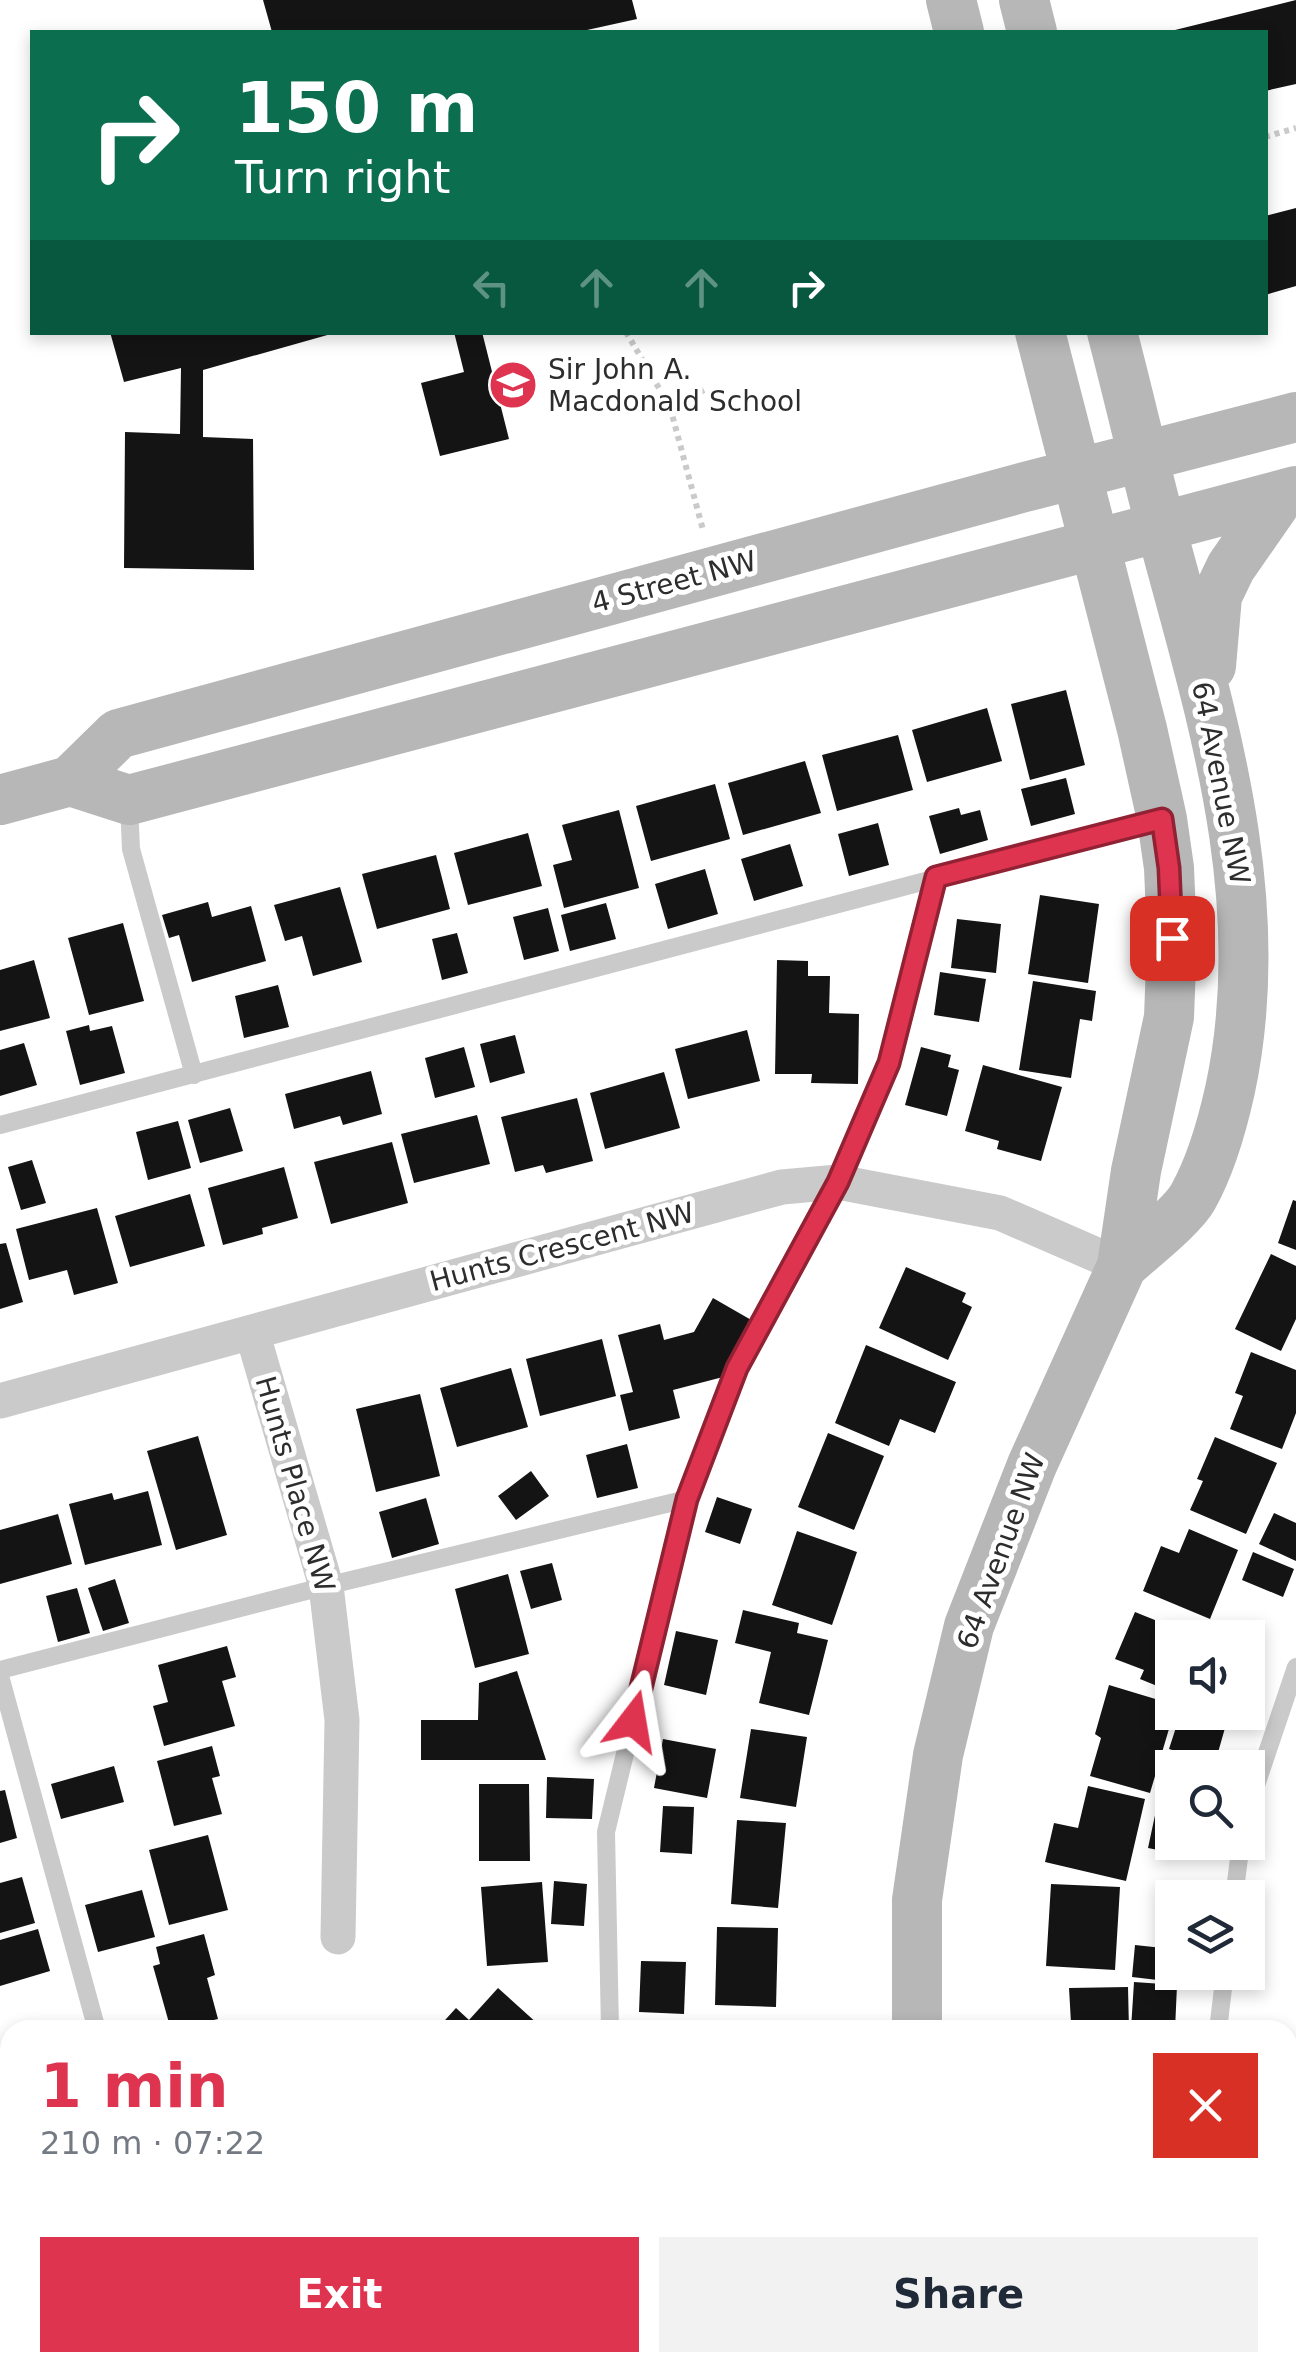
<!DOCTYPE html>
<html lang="en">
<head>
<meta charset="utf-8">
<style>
	body { margin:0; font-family:"DejaVu Sans",sans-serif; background:#f2f2f3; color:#1f2937; height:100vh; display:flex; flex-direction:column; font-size:38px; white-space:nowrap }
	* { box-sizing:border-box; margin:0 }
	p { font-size:32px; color:#747a83 }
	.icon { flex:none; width:55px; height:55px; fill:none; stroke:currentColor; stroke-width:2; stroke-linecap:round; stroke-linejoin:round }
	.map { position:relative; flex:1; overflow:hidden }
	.side { position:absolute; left:0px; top:2020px; width:1298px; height:352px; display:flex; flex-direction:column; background:#fff; border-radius:30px 30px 0 0; box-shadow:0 5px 15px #0003 }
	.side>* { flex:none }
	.guide { position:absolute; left:30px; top:30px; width:1238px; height:305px; border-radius:0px; box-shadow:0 5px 15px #0003; background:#0b6e4f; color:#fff; overflow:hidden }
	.buttons { position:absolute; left:1155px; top:1620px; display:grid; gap:20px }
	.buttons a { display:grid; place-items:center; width:110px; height:110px; border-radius:0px; background:#fff; box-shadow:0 5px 15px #0003; font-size:50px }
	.pin { position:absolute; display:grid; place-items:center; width:85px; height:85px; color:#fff; margin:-42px; border-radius:20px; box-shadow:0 5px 15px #0006 }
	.me { position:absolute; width:110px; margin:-55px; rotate:14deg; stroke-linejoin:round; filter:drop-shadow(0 0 8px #0008) }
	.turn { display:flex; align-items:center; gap:35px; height:210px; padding:0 40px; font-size:45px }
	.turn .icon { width:130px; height:130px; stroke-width:2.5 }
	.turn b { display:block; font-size:70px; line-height:85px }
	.lanes { display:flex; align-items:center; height:95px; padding:0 40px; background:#0003; justify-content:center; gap:50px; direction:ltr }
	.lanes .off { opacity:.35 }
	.round { display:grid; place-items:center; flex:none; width:105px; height:105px; border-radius:0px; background:#f2f2f3 }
	.headline { display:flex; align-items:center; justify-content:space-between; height:170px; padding:0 40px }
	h1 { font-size:60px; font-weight:700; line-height:75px; color:#df3450 }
	.primary-button { display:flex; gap:20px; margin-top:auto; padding:20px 40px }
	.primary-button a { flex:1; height:115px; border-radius:0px; background:#df3450; color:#fff; font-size:40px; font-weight:700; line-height:115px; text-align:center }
	.primary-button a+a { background:#f2f2f3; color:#1f2937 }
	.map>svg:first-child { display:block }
	.building { fill:#141414 }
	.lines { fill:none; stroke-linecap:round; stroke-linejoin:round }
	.path { stroke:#cacaca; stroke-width:6; stroke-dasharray:5 5; stroke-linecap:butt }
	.lane { stroke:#cacaca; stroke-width:18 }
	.street { stroke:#cacaca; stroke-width:35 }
	.secondary { stroke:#b7b7b7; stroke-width:50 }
	.route-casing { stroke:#912234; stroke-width:25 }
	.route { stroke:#df3450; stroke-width:18 }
	.labels { text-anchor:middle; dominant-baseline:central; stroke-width:10; stroke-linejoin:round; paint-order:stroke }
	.poi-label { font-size:28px; fill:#2d2d2d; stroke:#fff; text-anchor:start }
	.street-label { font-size:28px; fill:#2d2d2d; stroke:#fff }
</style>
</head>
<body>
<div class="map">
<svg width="1296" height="2371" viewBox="0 0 1296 2371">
	<rect width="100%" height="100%" fill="#fff"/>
	<!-- building -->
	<path class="building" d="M263 0H632L637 19 578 32H272Z
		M1296 0V84L1265 91V32H1167Z
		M1296 208V286L1265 295V216Z
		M110 332H338L203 370V437L253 439 254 570 124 568 125 432 180 434 181 368 124 382Z
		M454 332H482L509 439 440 456 421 383 464 372Z
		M1066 690 1085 765 1030 780 1011 704Z
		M987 708 1002 761 927 782 912 730Z
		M898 735 913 790 837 811 822 755Z
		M805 761 821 813 743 835 728 783Z
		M1066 778 1075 814 1031 826 1021 789Z
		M715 784 730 839 651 861 636 806Z
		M959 808 961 815 980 810 988 840 940 854 929 816Z
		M619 810 639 888 564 908 553 865 572 860 562 825Z
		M878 823 889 865 849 876 838 834Z
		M528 833 542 886 468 905 454 853Z
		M790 844 803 886 754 901 741 859Z
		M436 855 450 909 377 929 362 874Z
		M705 869 718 914 668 929 655 884Z
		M340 887 362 962 313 976 302 936 285 941 274 905Z
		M1040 895 1099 904 1088 983 1028 974Z
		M208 902 212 917 251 906 266 961 192 982 179 935 169 938 162 915Z
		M606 903 616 939 570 951 561 915Z
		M548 908 559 951 524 960 513 917Z
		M957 919 1001 924 996 973 951 968Z
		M123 923 144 1001 89 1015 68 938Z
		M457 933 468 973 442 980 432 939Z
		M34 960 50 1018 0 1031V970Z
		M777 960 808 961V976H830L829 1013 859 1014 858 1084 811 1083 812 1074H775Z
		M940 972 986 979 979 1022 934 1015Z
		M1033 981 1096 991 1092 1021 1080 1019 1071 1078 1019 1070Z
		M278 985 289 1027 244 1038 235 996Z
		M89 1025 90 1031 112 1026 125 1073 80 1085 66 1031Z
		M747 1030 760 1081 688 1099 675 1049Z
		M515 1035 525 1073 490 1083 480 1044Z
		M24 1043 37 1085 0 1096V1050Z
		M464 1047 475 1087 435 1098 425 1058Z
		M921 1047 951 1055 948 1067 959 1070 947 1116 905 1105Z
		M983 1065 1062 1087 1041 1161 997 1149 999 1141 965 1131Z
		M371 1071 382 1114 343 1125 340 1116 294 1129 285 1094Z
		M664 1072 680 1128 605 1149 590 1093Z
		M577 1098 593 1161 546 1173 543 1165 515 1172 501 1117Z
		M230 1108 243 1151 200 1163 188 1120Z
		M477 1115 490 1164 414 1183 401 1134Z
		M178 1121 191 1168 148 1180 136 1132Z
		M392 1142 408 1203 331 1224 314 1162Z
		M32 1160 46 1203 21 1210 8 1167Z
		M284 1167 298 1218 262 1228 263 1234 223 1245 208 1188Z
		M190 1194 205 1246 130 1267 115 1216Z
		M1293 1200 1296 1201V1250L1278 1243Z
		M97 1208 118 1283 74 1295 67 1270 29 1280 16 1229Z
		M6 1243 23 1302 0 1309V1244Z
		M1271 1254 1296 1266V1319L1281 1351 1235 1329Z
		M906 1267 966 1293 962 1302 972 1307 948 1360 879 1328Z
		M713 1298 753 1321 723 1377 673 1390 680 1418 629 1431 620 1395 633 1392 618 1335 660 1324 664 1340 694 1332Z
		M602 1339 616 1396 540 1416 526 1359Z
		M866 1345 956 1382 935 1433 900 1419 889 1446 835 1423Z
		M1251 1352 1296 1370V1413L1282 1449 1230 1429 1243 1396 1235 1393Z
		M511 1368 528 1427 457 1447 440 1388Z
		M420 1394 440 1476 376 1492 356 1409Z
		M828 1433 884 1456 854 1530 798 1507Z
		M198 1436 227 1535 176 1550 147 1451Z
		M1215 1437 1277 1463 1246 1534 1190 1510 1203 1481 1197 1479Z
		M627 1444 638 1488 597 1498 586 1455Z
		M531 1471 549 1496 516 1520 498 1496Z
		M148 1491 162 1545 85 1565 69 1504 112 1493 114 1500Z
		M717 1497 752 1509 740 1544 705 1532Z
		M426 1498 439 1544 392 1558 379 1512Z
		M1274 1513 1296 1523V1561L1259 1544Z
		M58 1514 72 1564 0 1584V1530Z
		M1189 1529 1238 1550 1210 1619 1143 1591 1161 1546 1179 1553Z
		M797 1531 857 1552 832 1625 772 1605Z
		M1253 1552 1294 1569 1283 1597 1242 1580Z
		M552 1563 562 1600 531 1609 520 1571Z
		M508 1574 529 1654 475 1668 455 1589Z
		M115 1579 129 1623 103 1631 88 1588Z
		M77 1588 90 1633 58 1642 46 1596Z
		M743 1610 799 1623 797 1633 828 1640 809 1715 759 1703 771 1652 735 1643Z
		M1135 1612 1197 1637 1172 1638V1692L1140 1679 1144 1670 1115 1659Z
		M676 1631 718 1640 706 1695 664 1685Z
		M227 1646 236 1677 222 1681 235 1726 164 1746 153 1706 168 1702 158 1665Z
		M517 1671 546 1760H421V1720H478L479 1683Z
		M1109 1685 1172 1704 1174 1712 1150 1793 1090 1776 1101 1738 1095 1734Z
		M1180 1715 1225 1728 1215 1763 1169 1749Z
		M751 1729 807 1737 796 1807 740 1798Z
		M663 1739 716 1749 707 1798 654 1788Z
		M212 1746 220 1776 212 1778 222 1814 174 1826 157 1761Z
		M114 1766 124 1802 61 1819 51 1784Z
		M547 1777 594 1779 592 1819 546 1818Z
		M479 1784H529L530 1861H479Z
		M1088 1786 1145 1799 1126 1881 1045 1862 1054 1823 1078 1828Z
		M5 1790 17 1838 0 1843V1791Z
		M663 1806 694 1807 692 1854 660 1852Z
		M1157 1806 1172 1809V1842H1191L1188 1856 1148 1848Z
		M737 1820 786 1823 778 1908 731 1904Z
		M208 1835 228 1910 169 1925 149 1850Z
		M22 1877 35 1923 0 1933V1883Z
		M554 1881 587 1884 584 1926 551 1924Z
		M542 1882 548 1962 487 1966 481 1887Z
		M1051 1884 1120 1887 1115 1970 1046 1966Z
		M142 1890 155 1937 98 1952 85 1905Z
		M717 1927 778 1928 776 2007 715 2005Z
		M38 1929 50 1971 0 1986V1940Z
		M204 1934 215 1975 207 1978 218 2019 171 2030 153 1966 160 1964 156 1947Z
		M1135 1945 1172 1949 1175 1982 1132 1977Z
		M641 1961 686 1962 684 2014 639 2012Z
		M1134 1982 1177 1985 1175 2030 1131 2029Z
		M1128 1987 1129 2030H1059V2023H1071L1069 1988Z
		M498 1988 539 2025 534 2030H436L456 2008 469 2020Z
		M764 2021V2030H709V2022Z
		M688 2022 689 2030H632V2023Z
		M0 2085 10 2116 0 2120Z
		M0 2159 10 2191V2213L0 2216Z
		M10 2230V2313L0 2316V2233Z
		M81 2362H136L139 2371H84Z
		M391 2362H475L476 2367 461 2371H393Z
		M492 2362H573L576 2371H495Z
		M594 2362H662V2364L634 2371H596Z"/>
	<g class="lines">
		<!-- path -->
		<path class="path" d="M1265 137 1296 128
			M626 332 670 407 708 388
			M670 407 703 530"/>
		<!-- lane -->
		<path class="lane" d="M129 804 131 849 194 1075
			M0 1125 1157 820
			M0 1670 326 1586 687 1499
			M0 1676 97 2030
			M1248 1809 1296 1667
			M1234 1898 1241 1842
			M610 2030 606 1832 687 1499 737 1368 838 1182 889 1063 936 877
			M1218 2030 1225 1972
			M1288 2297 1296 2295
			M0 2348 10 2345
			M1010 2371 1042 2362"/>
		<!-- street -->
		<path class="street" d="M252 1332 326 1586 342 1720 338 1937
			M0 1401 782 1187 838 1182 1000 1213 1122 1266"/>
		<!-- secondary -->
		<path class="secondary" d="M951 0 959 32
			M1024 0 1032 32
			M1112 332C1132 408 1149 485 1170 561 1217 734 1269 909 1230 1090 1222 1126 1211 1165 1193 1197 1182 1217 1140 1249 1122 1266
			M1211 666 1217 596 1231 567 1281 495
			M70 781 129 800 1296 491
			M0 800 70 781 118 734 1021 488 1296 417
			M917 2030V1900L938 1755 969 1626 1032 1465 1122 1266 1136 1171 1169 1017 1172 939 1169 868 1162 819 1142 729 1040 332
			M976 2362 979 2371"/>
	</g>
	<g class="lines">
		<!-- route casing -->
		<g class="route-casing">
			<path id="route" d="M633 1721 687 1499 737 1368 838 1182 889 1063 936 877 1162 819 1169 868 1172 938"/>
		</g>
		<!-- route -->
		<use href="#route" class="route"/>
	</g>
	<!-- icons -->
	<defs>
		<g id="school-disc" transform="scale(2.5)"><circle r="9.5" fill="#df3450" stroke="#fff"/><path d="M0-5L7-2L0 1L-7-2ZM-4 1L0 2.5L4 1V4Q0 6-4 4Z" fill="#fff"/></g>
	</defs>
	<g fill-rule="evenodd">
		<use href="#school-disc" x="513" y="385"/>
	</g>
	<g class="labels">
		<!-- poi labels -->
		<g class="poi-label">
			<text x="548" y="369">Sir John A.<tspan x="548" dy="32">Macdonald School</tspan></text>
		</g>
		<!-- street labels -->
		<g class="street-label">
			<text transform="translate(674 582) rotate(-15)">4 Street NW</text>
			<text transform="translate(1221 783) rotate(79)">64 Avenue NW</text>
			<text transform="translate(562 1247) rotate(-15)">Hunts Crescent NW</text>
			<text transform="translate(295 1484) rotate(74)">Hunts Place NW</text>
			<text transform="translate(1001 1551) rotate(-70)">64 Avenue NW</text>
		</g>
	</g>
</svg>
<div class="buttons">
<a><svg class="icon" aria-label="sound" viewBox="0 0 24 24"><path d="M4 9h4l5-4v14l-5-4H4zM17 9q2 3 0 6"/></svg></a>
<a><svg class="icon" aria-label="search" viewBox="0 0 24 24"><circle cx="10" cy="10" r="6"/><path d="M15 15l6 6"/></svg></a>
<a><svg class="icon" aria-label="layers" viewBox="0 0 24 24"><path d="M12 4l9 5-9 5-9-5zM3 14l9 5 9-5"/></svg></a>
</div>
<div class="pin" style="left:1172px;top:938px;background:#d93025"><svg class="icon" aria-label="arrive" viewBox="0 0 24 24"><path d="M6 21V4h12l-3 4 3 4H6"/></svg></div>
<svg class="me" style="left:633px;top:1721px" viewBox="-20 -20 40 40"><path d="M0-17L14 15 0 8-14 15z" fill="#df3450" stroke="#fff" stroke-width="4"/></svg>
<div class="guide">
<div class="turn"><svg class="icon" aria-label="right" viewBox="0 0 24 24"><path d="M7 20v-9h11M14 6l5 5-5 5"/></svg><div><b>150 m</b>Turn right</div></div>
<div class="lanes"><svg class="icon off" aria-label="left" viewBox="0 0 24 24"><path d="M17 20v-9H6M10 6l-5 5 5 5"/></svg><svg class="icon off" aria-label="ahead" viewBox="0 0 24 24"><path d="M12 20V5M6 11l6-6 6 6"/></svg><svg class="icon off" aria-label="ahead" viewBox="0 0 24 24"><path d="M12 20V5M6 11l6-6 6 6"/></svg><svg class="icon" aria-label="right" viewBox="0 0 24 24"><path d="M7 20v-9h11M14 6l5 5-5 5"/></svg></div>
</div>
<section class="side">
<div class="headline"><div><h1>1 min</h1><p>210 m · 07:22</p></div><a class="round" style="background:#d93025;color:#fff"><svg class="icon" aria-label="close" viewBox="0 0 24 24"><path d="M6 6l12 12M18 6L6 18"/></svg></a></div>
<div class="primary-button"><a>Exit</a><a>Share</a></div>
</section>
</div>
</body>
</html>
